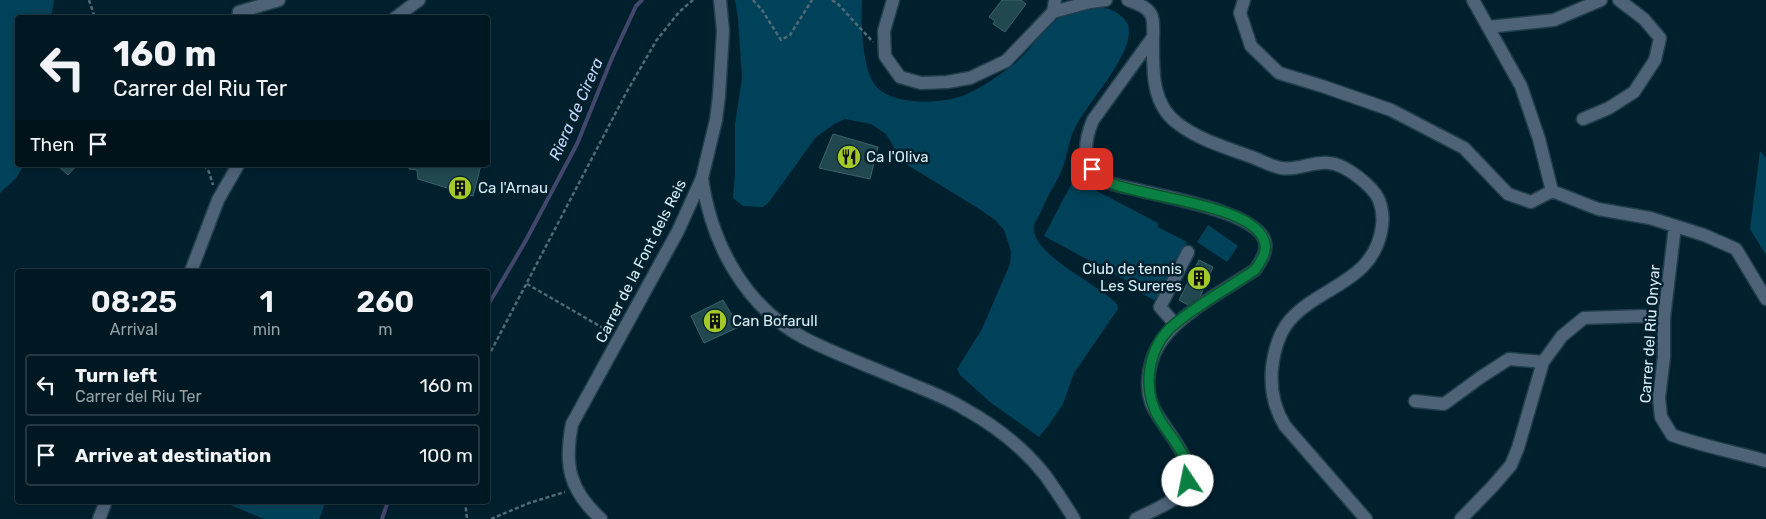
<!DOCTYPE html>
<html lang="en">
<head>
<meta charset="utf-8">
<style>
	body { margin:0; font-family:Rubik,sans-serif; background:#0e252f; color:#f1f3f6; height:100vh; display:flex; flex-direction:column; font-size:19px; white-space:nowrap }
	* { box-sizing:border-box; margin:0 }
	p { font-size:16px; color:#95a0a5 }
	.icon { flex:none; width:28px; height:28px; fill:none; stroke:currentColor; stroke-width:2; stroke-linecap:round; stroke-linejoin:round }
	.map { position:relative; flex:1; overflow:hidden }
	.drawer { position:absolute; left:15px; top:269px; width:475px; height:235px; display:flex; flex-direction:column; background:#001822; border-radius:5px; box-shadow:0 2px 8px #0003,0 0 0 1px #223740 }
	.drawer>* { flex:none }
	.guide { position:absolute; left:15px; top:15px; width:475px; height:152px; border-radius:5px; box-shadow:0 2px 8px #0003,0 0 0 1px #223740; background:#001822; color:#f1f3f6; overflow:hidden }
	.pin { position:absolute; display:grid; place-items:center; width:42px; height:42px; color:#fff; margin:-21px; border-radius:10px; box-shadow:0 2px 8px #0006 }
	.me { position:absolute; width:55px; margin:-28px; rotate:349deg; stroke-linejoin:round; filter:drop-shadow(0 0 4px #0008) }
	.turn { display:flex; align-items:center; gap:18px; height:105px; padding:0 15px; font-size:22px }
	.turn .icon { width:65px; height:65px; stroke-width:2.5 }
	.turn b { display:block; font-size:35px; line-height:42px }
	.then { display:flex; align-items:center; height:48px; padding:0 15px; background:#0003; gap:10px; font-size:19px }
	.eta { display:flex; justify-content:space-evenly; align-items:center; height:85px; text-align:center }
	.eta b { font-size:30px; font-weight:600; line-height:35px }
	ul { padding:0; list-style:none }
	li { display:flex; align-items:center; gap:15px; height:62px; margin:0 10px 8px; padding:0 5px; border:2px solid #223740; border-radius:5px }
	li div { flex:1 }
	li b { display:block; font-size:19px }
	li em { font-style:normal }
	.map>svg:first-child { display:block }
	.green { fill:#00425a }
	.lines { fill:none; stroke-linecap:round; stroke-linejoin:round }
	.stream { stroke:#44476c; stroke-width:4 }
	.building { fill:#20484e; stroke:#3b6369 }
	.minor-casing { stroke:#1f3d4a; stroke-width:15 }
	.path { stroke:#506b77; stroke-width:2.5; stroke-dasharray:4 2.5; stroke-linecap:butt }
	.minor { stroke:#4e6278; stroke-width:12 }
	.route-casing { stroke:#07532c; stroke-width:12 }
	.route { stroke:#0b8043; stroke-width:9 }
	.labels { text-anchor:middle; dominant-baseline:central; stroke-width:5; stroke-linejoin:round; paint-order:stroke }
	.poi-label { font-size:15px; fill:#dbedf6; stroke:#00202e; text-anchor:start }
	.street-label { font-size:15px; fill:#dbedf6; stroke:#00202e }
	.water-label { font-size:16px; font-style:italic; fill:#c9d4f7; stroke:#00202e }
</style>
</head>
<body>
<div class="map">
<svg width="1766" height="519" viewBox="0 0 1766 519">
	<rect width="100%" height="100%" fill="#00202e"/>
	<!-- green -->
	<path class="green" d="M0 0H54L51 17 18 18V165H24L16 178 0 193Z
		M735 0H862C861 22 862 62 873 82 887 107 943 104 965 95 982 88 999 75 1013 65 1032 50 1043 26 1064 15 1078 7 1097 5 1112 10 1118 13 1126 19 1128 25 1137 51 1086 104 1075 128 1069 139 1068 152 1064 164 1061 174 1055 184 1049 194 1044 204 1040 215 1034 224 1028 254 1099 284 1117 304L1118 309 1074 373 1063 404 1048 426 1039 437 990 402 960 375 957 369 982 329 1010 264 1011 251 1004 230 995 220 978 208 909 166 899 156 886 134 871 124 845 119 834 124 816 137 769 202 763 207 743 206 733 198 735 173V124L742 78 738 18Z
		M1760 151 1766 158V255L1750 229Z
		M1074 179 1158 223V227L1187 242 1156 301 1127 286 1129 282 1044 236Z
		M1208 225 1238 246 1227 262 1197 242Z
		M221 501H326L319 519H264Z"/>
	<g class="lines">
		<!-- stream -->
		<path class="stream" d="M488 305 525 242 577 144 612 58 636 6 642 0
			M382 519 388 501"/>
	</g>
	<!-- building -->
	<path class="building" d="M1002 0H1021L1026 4 1005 32 993 24 995 21 989 17Z
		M833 134 878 147 870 179 819 168Z
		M57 165H77L68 175Z
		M410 165H481L473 196 418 179 417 170 409 169Z
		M1199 260 1213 267 1199 299 1190 306 1179 300Z
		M723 300 739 327 704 343 691 316Z"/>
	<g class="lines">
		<!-- minor casing -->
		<g class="minor-casing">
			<path id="minor" d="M893 0 884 31 885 56 900 77 921 83 947 82 970 78 1006 61 1053 12 1055 0
				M1128 0C1137 4 1149 7 1152 17 1154 24 1153 33 1153 40 1153 70 1151 103 1177 123 1199 140 1227 148 1252 157 1262 161 1271 166 1281 168 1297 171 1313 161 1329 163 1345 164 1373 186 1379 200 1382 208 1383 219 1382 226 1375 282 1321 285 1290 320 1278 334 1274 351 1272 368 1270 389 1274 408 1285 426L1366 519
				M1244 0 1240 13 1251 46 1279 73 1322 86 1391 110 1464 148 1508 194 1531 202 1552 191 1598 209 1650 218 1704 235 1736 249 1766 299
				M1473 0 1521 86 1539 139 1552 191
				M1053 12 1090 2 1106 0
				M238 18 239 12 279 0
				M395 18 419 0
				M1488 27 1554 20 1601 0
				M1583 119 1609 108 1634 92 1655 60 1660 38 1644 19 1619 0
				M702 178C711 242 744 306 804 338 835 354 869 366 901 380 922 389 944 396 963 408 994 425 1023 447 1045 475 1055 489 1065 504 1074 519
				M1675 226 1664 318V357L1659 398 1661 417 1672 435C1702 446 1735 452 1766 461
				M191 271 218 200 238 165
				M1175 324 1160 307 1188 252
				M1415 401 1444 404 1481 377 1509 359 1543 362
				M99 519 106 501
				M601 519C569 490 564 465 572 424L678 231 702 178 716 120 719 96 723 31 720 0
				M1136 519C1149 512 1175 502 1184 490 1203 465 1161 427 1152 405 1144 385 1149 358 1162 340 1180 314 1227 288 1255 270 1261 261 1267 252 1265 242 1258 212 1164 197 1138 190 1125 187 1109 185 1098 176 1081 162 1085 139 1093 120L1153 37
				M1461 519 1493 486 1511 465 1518 448 1543 362 1562 336 1584 318 1642 316 1664 318"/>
		</g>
		<!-- path -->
		<path class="path" d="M89 0 95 18
			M753 0 762 10 781 40 790 35 812 0
			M832 0 839 5 873 42
			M204 165 209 172 213 185
			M527 284 610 332
			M488 357 625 95 656 41 679 12 693 0
			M465 501 467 519
			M491 519 529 503 565 492"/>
		<!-- minor -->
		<use href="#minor" class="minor"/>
	</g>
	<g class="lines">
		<!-- route casing -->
		<g class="route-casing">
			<path id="route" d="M1092 169C1098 176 1104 181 1113 184 1146 197 1248 205 1263 238 1269 249 1262 260 1255 270 1230 287 1199 304 1176 323 1147 346 1141 389 1160 420 1172 439 1190 456 1188 481"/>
		</g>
		<!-- route -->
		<use href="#route" class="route"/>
	</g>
	<!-- icons -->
	<defs>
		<g id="restaurant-disc" transform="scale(1.25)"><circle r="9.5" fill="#a2c928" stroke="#00202e"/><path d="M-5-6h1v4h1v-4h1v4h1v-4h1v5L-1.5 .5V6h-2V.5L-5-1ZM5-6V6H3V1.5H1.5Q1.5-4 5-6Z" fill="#111"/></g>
		<g id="building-disc" transform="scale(1.25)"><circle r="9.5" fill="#a2c928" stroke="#00202e"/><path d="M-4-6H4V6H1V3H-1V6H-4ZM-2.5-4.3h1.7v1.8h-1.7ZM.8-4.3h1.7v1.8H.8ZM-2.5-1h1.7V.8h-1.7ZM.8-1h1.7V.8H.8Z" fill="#111"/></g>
	</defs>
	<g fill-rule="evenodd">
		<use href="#restaurant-disc" x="849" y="157"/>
		<use href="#building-disc" x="460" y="188"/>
		<use href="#building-disc" x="1199" y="278"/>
		<use href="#building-disc" x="715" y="321"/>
	</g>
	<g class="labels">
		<!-- poi labels -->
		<g class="poi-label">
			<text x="866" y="157">Ca l'Oliva</text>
			<text x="478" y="188">Ca l'Arnau</text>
			<text x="1182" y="269" text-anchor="end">Club de tennis<tspan x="1182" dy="17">Les Sureres</tspan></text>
			<text x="732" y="321">Can Bofarull</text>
		</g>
		<!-- street labels -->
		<g class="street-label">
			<text transform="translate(641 261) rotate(-63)">Carrer de la Font dels Reis</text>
			<text transform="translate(1650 334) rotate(-86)">Carrer del Riu Onyar</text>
		</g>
		<!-- water labels -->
		<g class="water-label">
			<text transform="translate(576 109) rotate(-66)">Riera de Cirera</text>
		</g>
	</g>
</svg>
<div class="pin" style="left:1092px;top:169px;background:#d93025"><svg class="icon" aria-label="arrive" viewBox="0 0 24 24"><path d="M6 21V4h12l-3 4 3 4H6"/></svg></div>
<svg class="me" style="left:1188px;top:481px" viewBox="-20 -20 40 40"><circle r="19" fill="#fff"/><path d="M0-13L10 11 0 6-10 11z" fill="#0b8043"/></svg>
<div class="guide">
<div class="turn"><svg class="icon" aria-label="left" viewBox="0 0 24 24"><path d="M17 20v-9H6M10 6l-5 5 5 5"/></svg><div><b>160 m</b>Carrer del Riu Ter</div></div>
<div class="then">Then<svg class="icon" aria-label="arrive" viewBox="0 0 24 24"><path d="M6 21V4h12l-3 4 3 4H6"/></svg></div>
</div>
<section class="drawer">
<div class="eta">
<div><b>08:25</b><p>Arrival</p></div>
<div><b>1</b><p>min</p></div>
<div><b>260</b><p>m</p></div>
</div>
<ul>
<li><svg class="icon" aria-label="left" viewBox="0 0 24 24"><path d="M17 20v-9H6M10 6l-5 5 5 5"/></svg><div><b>Turn left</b><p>Carrer del Riu Ter</p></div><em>160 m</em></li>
<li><svg class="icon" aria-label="arrive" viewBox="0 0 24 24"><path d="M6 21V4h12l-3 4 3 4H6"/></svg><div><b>Arrive at destination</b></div><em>100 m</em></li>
</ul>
</section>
</div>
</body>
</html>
